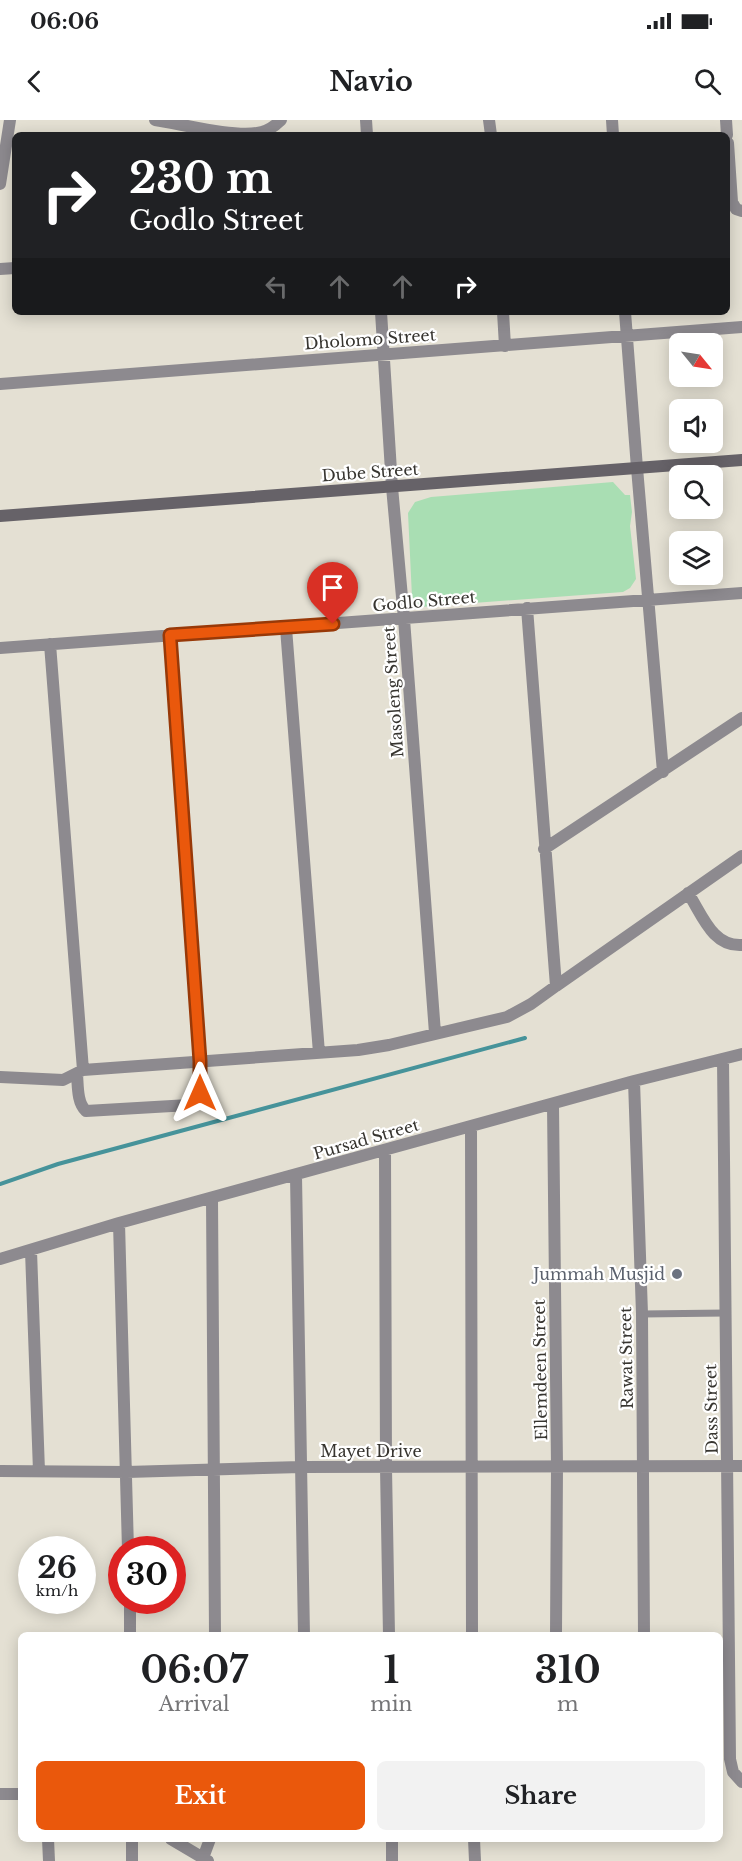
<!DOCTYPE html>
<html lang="en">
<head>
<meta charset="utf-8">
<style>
	body { margin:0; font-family:"Libre Baskerville",serif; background:#f2f2f2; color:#202124; height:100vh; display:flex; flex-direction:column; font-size:22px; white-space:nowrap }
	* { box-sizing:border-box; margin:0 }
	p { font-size:20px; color:#757577 }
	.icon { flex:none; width:33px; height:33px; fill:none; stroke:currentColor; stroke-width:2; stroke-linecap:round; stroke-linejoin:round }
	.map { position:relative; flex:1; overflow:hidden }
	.details { position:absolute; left:18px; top:1512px; width:705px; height:210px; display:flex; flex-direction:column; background:#fff; border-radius:9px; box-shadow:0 3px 15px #0003 }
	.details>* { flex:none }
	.banner { position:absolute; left:12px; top:12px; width:718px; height:183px; border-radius:9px; box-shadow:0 3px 15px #0003; background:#202124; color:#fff; overflow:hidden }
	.needle { width:39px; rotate:120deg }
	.tools { position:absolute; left:669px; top:213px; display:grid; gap:12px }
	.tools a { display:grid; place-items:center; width:54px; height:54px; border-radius:9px; background:#fff; box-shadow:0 3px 15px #0003; font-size:30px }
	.speed { position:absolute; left:18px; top:1416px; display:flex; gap:12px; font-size:30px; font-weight:700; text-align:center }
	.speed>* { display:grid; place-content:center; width:78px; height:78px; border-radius:50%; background:#fff; box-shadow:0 3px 15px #0003; line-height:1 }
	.speed small { font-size:15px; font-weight:400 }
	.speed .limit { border:9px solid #d22; background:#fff; color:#111 }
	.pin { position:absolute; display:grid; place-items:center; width:51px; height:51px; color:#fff; margin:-62px -26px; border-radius:50% 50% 50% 0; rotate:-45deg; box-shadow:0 0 6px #0007 }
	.pin .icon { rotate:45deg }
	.me { position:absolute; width:66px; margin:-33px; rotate:0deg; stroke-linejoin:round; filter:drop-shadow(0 0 4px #0008) }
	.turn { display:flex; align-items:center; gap:21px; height:126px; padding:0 18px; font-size:27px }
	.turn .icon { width:78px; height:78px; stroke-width:2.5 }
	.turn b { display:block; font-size:42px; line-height:51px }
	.lanes { display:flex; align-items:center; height:57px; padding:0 18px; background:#0003; justify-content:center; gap:30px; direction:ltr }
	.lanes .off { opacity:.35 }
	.eta { display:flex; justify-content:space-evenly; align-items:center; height:102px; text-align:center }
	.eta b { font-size:36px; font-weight:800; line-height:42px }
	.button { display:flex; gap:12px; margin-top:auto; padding:12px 18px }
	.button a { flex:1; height:69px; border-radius:9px; background:#ea580c; color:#fff; font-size:24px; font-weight:800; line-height:69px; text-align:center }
	.button a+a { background:#f2f2f2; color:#202124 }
	.status { display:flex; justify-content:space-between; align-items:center; height:42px; padding:0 30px; background:#fff; direction:ltr }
	.status svg { height:16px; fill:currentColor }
	header { display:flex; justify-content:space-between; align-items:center; height:78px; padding:0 18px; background:#fff; font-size:27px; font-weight:800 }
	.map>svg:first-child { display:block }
	.green { fill:#a9deb3 }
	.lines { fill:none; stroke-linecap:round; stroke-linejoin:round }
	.stream { stroke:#46939a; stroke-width:4 }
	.lane { stroke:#8d8a8f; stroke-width:7 }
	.street { stroke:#8d8a8f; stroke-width:12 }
	.secondary { stroke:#666268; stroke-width:12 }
	.route-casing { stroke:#983908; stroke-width:15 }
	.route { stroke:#ea580c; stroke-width:10 }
	.worship-dot { fill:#6b7280; stroke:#fff; stroke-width:2 }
	.labels { text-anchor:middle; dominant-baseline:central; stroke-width:4.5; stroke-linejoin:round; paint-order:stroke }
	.street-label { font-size:16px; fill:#373530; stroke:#fff }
	.worship-label { font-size:16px; fill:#5b616d; stroke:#fff; text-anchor:end }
</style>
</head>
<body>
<div class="status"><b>06:06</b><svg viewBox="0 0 49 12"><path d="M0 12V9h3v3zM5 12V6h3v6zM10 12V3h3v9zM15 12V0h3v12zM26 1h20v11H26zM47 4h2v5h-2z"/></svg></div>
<header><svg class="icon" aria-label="back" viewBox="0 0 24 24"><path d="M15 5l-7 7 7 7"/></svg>Navio<svg class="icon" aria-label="search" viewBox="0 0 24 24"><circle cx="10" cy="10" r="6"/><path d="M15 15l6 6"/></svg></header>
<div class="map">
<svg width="742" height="1741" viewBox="0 0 742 1741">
	<rect width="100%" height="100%" fill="#e4e0d3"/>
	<!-- green -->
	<path class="green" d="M613 362 625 375H630L632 392 630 406 636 459 630 468 623 472 420 487 412 477 408 393 415 382 431 377Z"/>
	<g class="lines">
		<!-- stream -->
		<path class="stream" d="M0 1064 58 1044 525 918"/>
		<!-- lane -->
		<path class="lane" d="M642 1194 726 1193"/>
		<!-- street -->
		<path class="street" d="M155 0C182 4 231 17 257 13 266 12 274 7 281 0
			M366 0 367 15
			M489 0 491 15
			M612 0 613 15
			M726 0 727 15
			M728 23 732 82 736 89 742 91
			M0 64 10 0
			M0 149 15 148
			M381 192 392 367 404 499 435 913
			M503 192 505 226
			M625 192 637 348 663 652
			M0 264 742 207
			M286 508 319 933
			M50 524 83 950
			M0 528 742 473
			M544 729 742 598
			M688 773C702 794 712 827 742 825
			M556 866 742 736
			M723 939 730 1639 733 1652 742 1662
			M77 954C78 966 77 983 86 991L189 985C206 979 200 957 200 941L170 515
			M0 957 63 960 83 950 358 930 389 925 507 897 531 884 556 866 527 488
			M634 961 642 1194 644 1515
			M553 985 557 1346 556 1515
			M471 1008 472 1515
			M385 1030 386 1348 389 1515
			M296 1056 304 1515
			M212 1079 215 1515
			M119 1103 128 1430
			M31 1131 39 1351
			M0 1139 119 1103 634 961 742 934
			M0 1351 127 1352 301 1347 742 1346
			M130 1480V1515
			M0 1674H21
			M48 1719 49 1741
			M132 1719V1741
			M171 1719 208 1741
			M474 1719 475 1741
			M203 1738 210 1719
			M392 1741V1719"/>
		<!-- secondary -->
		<path class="secondary" d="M0 396 742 340"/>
	</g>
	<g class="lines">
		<!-- route casing -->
		<g class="route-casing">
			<path id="route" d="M200 973V941L170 515 333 504"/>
		</g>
		<!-- route -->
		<use href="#route" class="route"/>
	</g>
	<!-- markers -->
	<circle class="worship-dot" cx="677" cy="1154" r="6"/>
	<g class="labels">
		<!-- street labels -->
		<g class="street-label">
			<text transform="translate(370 219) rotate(-4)">Dholomo Street</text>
			<text transform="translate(370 352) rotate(-4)">Dube Street</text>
			<text transform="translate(424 481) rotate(-5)">Godlo Street</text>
			<text transform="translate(393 572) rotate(-94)">Masoleng Street</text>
			<text transform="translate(366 1019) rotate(-16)">Pursad Street</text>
			<text transform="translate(626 1238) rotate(-91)">Rawat Street</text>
			<text transform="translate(540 1250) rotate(-91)">Ellemdeen Street</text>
			<text transform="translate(711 1289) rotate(-91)">Dass Street</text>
			<text x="371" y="1331">Mayet Drive</text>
		</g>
		<!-- worship labels -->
		<g class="worship-label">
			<text x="665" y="1154">Jummah Musjid</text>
		</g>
	</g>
</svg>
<div class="tools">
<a><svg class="needle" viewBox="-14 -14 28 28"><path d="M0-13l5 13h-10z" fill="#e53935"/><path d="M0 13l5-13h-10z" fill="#757577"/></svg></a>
<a><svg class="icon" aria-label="sound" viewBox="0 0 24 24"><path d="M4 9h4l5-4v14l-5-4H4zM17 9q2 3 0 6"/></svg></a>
<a><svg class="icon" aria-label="search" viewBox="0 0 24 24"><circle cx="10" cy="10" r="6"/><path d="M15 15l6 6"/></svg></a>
<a><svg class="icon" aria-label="layers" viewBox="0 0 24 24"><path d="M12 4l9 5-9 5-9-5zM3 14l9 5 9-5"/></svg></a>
</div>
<div class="speed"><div>26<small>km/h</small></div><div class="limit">30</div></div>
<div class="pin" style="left:333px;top:504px;background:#d93025"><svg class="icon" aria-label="arrive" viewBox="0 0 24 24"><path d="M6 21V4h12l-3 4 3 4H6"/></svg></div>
<svg class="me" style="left:200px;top:973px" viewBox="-20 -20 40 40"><path d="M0-17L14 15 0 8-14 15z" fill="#ea580c" stroke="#fff" stroke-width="4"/></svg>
<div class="banner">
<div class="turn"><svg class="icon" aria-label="right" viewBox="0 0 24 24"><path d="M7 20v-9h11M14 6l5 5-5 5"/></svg><div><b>230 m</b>Godlo Street</div></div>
<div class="lanes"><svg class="icon off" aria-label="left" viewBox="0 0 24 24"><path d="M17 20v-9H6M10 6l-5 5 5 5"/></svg><svg class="icon off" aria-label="ahead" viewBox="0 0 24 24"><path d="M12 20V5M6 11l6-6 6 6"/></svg><svg class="icon off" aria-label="ahead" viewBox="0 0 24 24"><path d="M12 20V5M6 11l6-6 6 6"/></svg><svg class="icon" aria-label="right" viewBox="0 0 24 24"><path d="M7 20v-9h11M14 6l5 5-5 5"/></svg></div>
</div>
<section class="details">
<div class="eta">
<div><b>06:07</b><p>Arrival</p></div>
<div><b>1</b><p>min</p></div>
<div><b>310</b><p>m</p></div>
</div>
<div class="button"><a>Exit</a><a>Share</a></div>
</section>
</div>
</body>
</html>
